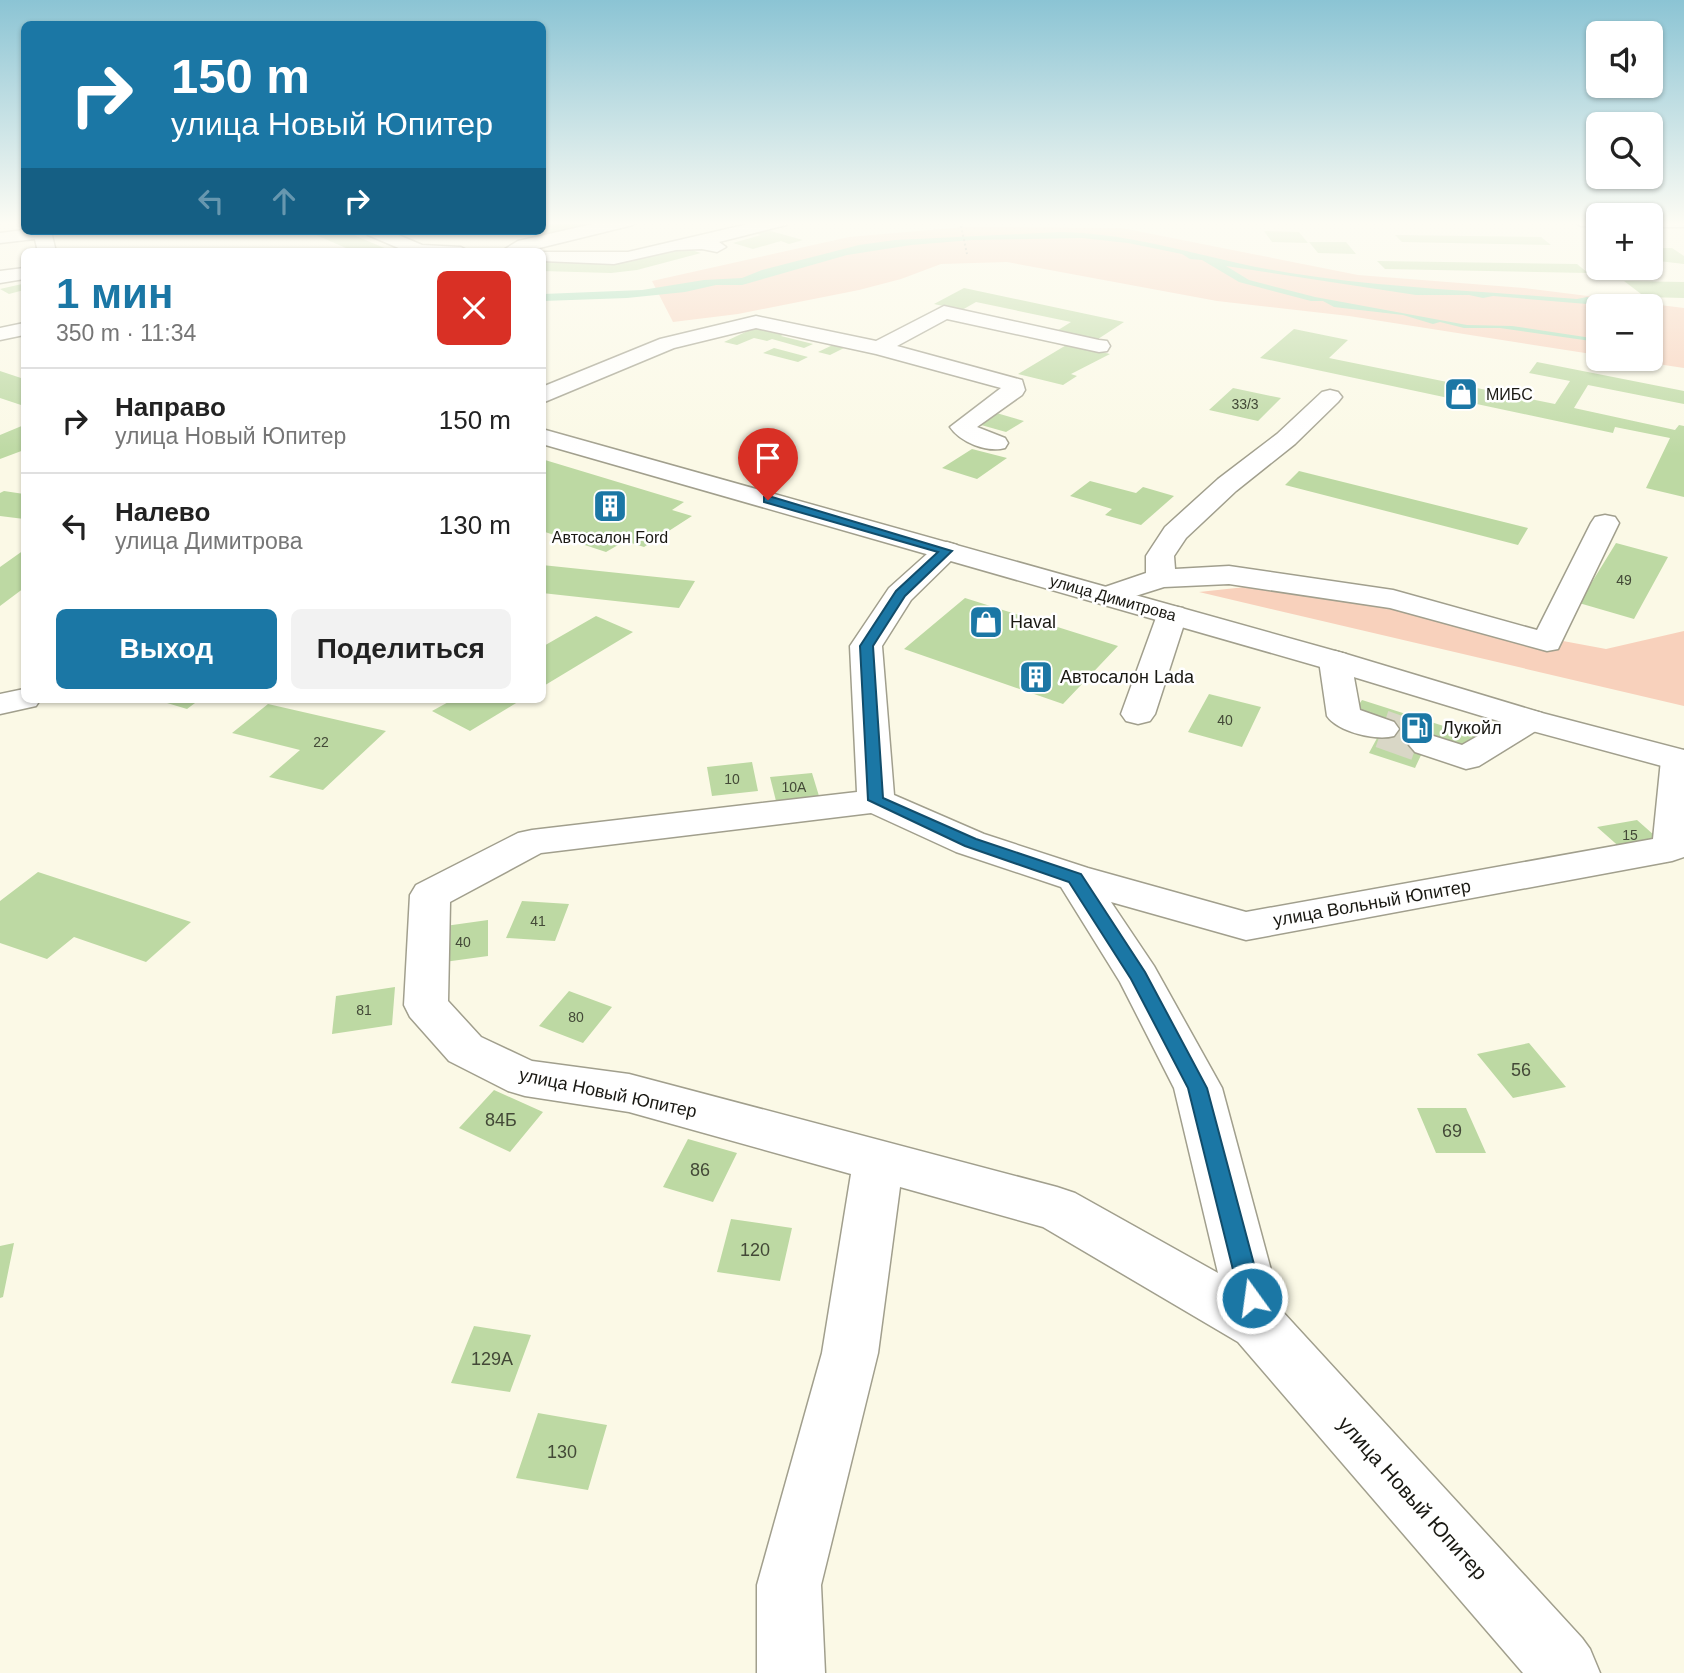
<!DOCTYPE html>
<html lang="ru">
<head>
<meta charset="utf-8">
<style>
	body { margin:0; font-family:Helvetica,sans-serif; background:#f2f2f2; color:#222; height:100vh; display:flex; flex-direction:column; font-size:26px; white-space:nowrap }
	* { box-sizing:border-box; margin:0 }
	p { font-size:23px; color:#767676 }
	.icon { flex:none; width:38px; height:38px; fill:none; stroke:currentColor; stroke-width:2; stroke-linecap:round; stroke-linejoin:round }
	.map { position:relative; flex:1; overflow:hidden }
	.panel { position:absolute; left:21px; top:248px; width:525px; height:455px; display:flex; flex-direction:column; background:#fff; border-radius:10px; box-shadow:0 2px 5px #0004 }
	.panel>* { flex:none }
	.hud { position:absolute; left:21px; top:21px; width:525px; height:214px; border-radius:10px; box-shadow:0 2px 5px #0004; background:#1b77a5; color:#fff; overflow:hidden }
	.controls { position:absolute; left:1586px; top:21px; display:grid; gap:14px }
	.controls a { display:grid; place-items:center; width:77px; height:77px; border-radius:10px; background:#fff; box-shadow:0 2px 5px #0004; font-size:35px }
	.pin { position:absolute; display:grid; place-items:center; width:60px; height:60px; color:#fff; margin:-72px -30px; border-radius:50% 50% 50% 0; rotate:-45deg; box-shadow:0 0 7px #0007 }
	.pin .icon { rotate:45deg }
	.me { position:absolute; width:77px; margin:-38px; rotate:346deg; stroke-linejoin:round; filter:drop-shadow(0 0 5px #0008) }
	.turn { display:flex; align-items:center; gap:24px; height:147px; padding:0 35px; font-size:32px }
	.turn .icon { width:91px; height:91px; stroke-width:2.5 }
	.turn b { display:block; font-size:49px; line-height:60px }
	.lanes { display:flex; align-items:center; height:66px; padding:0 35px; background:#0003; justify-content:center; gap:35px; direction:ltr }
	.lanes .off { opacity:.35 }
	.round { display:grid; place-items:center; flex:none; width:74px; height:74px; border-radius:10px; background:#f2f2f2 }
	.head { display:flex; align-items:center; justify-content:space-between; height:119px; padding:0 35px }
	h1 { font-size:42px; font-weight:800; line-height:52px; color:#1b77a5 }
	.primary-button { display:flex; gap:14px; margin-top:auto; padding:14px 35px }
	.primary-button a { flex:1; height:80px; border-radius:10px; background:#1b77a5; color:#fff; font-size:28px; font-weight:800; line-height:80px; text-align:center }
	.primary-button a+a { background:#f2f2f2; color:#222 }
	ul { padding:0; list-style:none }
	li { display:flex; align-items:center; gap:21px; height:105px; padding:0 35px; border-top:2px solid #e0e0e0 }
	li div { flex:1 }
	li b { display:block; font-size:26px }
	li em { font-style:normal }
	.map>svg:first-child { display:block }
	.green { fill:#f8d1bc }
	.water { fill:#a1dbb6 }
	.building { fill:#bdd9a3 }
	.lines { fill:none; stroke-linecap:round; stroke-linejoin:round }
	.minor-tunnel { stroke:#d9d7c6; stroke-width:38; stroke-dasharray:38 19; stroke-linecap:butt }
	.minor-casing { stroke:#a19f8d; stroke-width:3 }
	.major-casing { stroke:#a19f8d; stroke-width:3 }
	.path { stroke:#9d9b8e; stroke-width:2; stroke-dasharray:2 2.5; stroke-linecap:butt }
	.minor { fill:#fff; fill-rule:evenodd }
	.major { fill:#fff; fill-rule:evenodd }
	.route { fill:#1b77a5; stroke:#124d6b; stroke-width:2 }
	.labels { text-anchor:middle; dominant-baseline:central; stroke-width:5; stroke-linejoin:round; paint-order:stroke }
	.number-label { font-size:14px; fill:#434937 }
	.far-poi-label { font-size:16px; fill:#1a1913; stroke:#fff; text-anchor:start }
	.far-street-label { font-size:16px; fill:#1a1913; stroke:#fff }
	.poi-label { font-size:18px; fill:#1a1913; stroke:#fff; text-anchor:start }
	.street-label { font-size:18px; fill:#1a1913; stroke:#fff }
	.near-number-label { font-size:18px; fill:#434937 }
	.near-street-label { font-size:21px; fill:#1a1913; stroke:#fff }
</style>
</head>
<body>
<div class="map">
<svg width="1684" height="1673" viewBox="0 0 1684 1673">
	<rect width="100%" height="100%" fill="#fbf9e6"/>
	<!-- green -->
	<path class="green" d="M964 227 1122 228 1358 275 1524 288 1684 308V368L1624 359H1650V306H1598V355L1349 316 1217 301 1007 262 941 264 901 279 859 290 738 314 673 322 652 281 849 237Z
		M1264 585 1606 649 1684 631V706L1199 592Z"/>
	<!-- water -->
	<path class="water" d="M1060 232C1139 233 1211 261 1290 273 1385 288 1481 291 1577 299L1587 297 1641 306 1598 307 1587 304 1493 296 1483 298 1469 295H1416L1226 266 1249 280 1315 297 1467 325 1512 326 1598 339V342L1500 328H1464L1440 322 1433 324 1403 315 1334 307 1323 301H1311L1239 282 1202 260 1190 259 1182 254 1128 243 1082 238 972 240 911 245 847 255 742 285H716L685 292 627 298 543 301V294L642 290 704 280 742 278 762 270 859 245 895 240Z"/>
	<!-- building -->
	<path class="building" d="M563 221 600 222 540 237 525 231H542V226Z
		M767 230 803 240 789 244 781 241 753 249 733 243 761 235 754 233Z
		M307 231H344L394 252H355Z
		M1264 231 1299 232 1308 243 1272 242Z
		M1395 235 1541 237 1551 245 1402 242Z
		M1309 242H1346L1356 254 1318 253Z
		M682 247 701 253 637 270 611 273 542 271V262L619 263Z
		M1654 248H1672L1684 256V264L1650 260V251H1658Z
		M1377 261 1577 264 1588 273 1385 269Z
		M1624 281 1684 282V298L1645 297Z
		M22 284 24 290 9 294 0 289Z
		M964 288 1124 322 1095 341 1055 332 1071 322 976 302 962 310 934 304Z
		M754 328H765L785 334 781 336 813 344 804 348 772 339 767 341 754 338 737 345 724 342Z
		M1294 329 1348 340 1329 358 1555 404 1570 381 1529 373 1537 362 1684 391V404L1588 385 1574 408 1675 430 1679 425 1684 426V497L1646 488 1670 438 1615 427 1613 433 1260 358Z
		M837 343 848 346 830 355 818 352Z
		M1068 344 1110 354 1071 374 1077 376 1063 385 1018 374Z
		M774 348 808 357 798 362 763 353Z
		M0 371 24 379V406L0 398Z
		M1233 388 1281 398 1258 421 1209 410Z
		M993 412 1024 421 1006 432 974 423Z
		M24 425V450L0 459V435Z
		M972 449 1007 458 977 479 942 468Z
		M545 460 684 502 672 510 692 516 644 547 625 541 606 552 542 531V462Z
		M1299 471 1528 528 1518 545 1285 485Z
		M1090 481 1136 493 1143 487 1174 496 1141 525 1105 515 1112 509 1070 496Z
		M4 491 24 494V519L0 516V493Z
		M1616 543 1668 557 1634 619 1579 603Z
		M24 550V588L0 606V567Z
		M542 565 695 581 679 608 542 593Z
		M965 598 1118 646 1063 704 904 649Z
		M596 616 633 632 542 687V647Z
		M1209 694 1261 707 1242 747 1188 732Z
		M157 700H199L187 709Z
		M452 700H521L470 731 432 711Z
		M1362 700 1475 736 1466 753H1422L1415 768 1369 753 1383 727 1351 716Z
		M268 704 386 731 323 790 269 777 300 750 232 733Z
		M752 762 758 791 712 796 707 767Z
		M812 773 819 796 776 801 770 777Z
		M1637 820 1663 843 1623 850 1597 827Z
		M38 872 191 922 146 962 74 937 47 959 0 943V901Z
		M522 901 569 904 555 941 506 938Z
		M488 920V956L437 963 438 927Z
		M395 987 392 1025 332 1034 336 996Z
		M569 991 612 1007 583 1043 539 1026Z
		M1529 1043 1566 1087 1513 1098 1477 1054Z
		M494 1090 543 1112 510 1152 459 1128Z
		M1417 1108H1466L1486 1153H1436Z
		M688 1139 737 1153 713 1202 663 1187Z
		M731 1219 792 1228 780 1281 717 1272Z
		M14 1243 3 1297 0 1298V1246Z
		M474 1326 531 1335 510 1392 451 1383Z
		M538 1413 607 1425 588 1490 516 1478Z"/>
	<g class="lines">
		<!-- minor-tunnel -->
		<path class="minor-tunnel" d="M1382 729 1427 745"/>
		<!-- minor casing -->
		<g class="minor-casing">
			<path id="minor" d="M606 221H635L633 225 523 252H500L518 241Z
				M761 221H788L786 225 719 242 726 247 717 252 702 249 676 250 614 264 542 261V252H536H628Z
				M1573 221H1598V226H1581Z
				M1650 221H1684V227H1650Z
				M24 230 52 233 43 238 0 243V233Z
				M365 231H389L422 245 461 247 470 252H408L368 235Z
				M24 268V279L0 283V271Z
				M944 306 1099 340 1107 341 1110 346 1107 351 1099 352 947 319 897 346 1022 380 1025 390 1022 395 977 427 1005 438 1008 443 1005 448C987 453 960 442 950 427L1001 388 876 354 756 328 674 348 542 403V387L660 339 756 316 876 341Z
				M24 323V335L0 340V328Z
				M1330 390 1338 392 1342 397 1338 402 1295 444 1236 491 1186 538 1174 556 1175 569 1229 566 1393 590 1537 630 1591 523 1595 517 1605 515 1615 517 1619 523 1558 649 1547 651 1390 608 1229 584 1164 587 1107 605 1096 602 1092 596 1096 590 1146 573V556L1165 527 1218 479 1277 434 1322 392Z
				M947 542 957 545 961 551 911 600 882 646 894 795 984 834 1088 868 1246 912 1653 839 1661 760 1666 752 1684 750V857L1672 861 1246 940 1111 902 1154 966 1222 1088 1282 1311 1582 1638 1590 1649 1600 1673H1523L1238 1342 1043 1227 900 1187 878 1353 821 1585 825 1673H757V1585L822 1353 851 1174 629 1112 525 1096 508 1091 449 1061 410 1017 404 1005 410 895 416 885 518 833 532 830 857 792 850 646 889 588 937 545ZM871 813 956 852 1061 887 1120 982 1174 1088 1218 1273 1075 1193 1057 1187 629 1074 532 1061 481 1037 448 1001 450 902 541 853Z
				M1172 606 1183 608 1187 615 1155 714 1150 721 1138 724 1126 721 1121 714 1157 615 1161 608Z
				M1335 651 1346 654 1351 661 1360 710 1394 722 1399 729 1394 736C1376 741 1338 732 1327 716L1319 661 1324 654Z
				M24 689V700H40L36 706 0 714V694Z
				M1530 710 1542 713 1547 720 1542 727 1479 766 1466 769 1415 752 1409 745 1415 738 1427 734 1462 745 1518 713Z"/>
		</g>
		<!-- major casing -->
		<g class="major-casing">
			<path id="major" d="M33 231H51L56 252H38Z
				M542 429 1346 654 1542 713 1684 750V772L1518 727 1324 668 542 444Z"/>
		</g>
		<!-- path -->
		<path class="path" d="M961 226 967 254"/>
		<!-- minor -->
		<use href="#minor" class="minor"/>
		<!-- major -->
		<use href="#major" class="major"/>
	</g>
	<!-- sky -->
	<linearGradient id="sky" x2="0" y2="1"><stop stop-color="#8bc4d4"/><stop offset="0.49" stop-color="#fdfcf4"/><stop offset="1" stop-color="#fdfcf4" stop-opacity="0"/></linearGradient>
	<rect width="1684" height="455" fill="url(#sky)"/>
	<!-- route -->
	<path class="route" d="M764 497H772L952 551 905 596 873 646 883 798 976 839 1081 874 1145 972 1207 1088 1263 1298 1260 1305 1252 1308 1244 1305 1240 1298 1188 1088 1131 979 1069 882 965 846 868 800 860 646 896 591 938 552 764 502Z"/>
	<!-- icons -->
	<defs>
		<g id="shop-square" transform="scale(1.75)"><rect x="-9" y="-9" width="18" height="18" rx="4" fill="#1b77a5" stroke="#fff"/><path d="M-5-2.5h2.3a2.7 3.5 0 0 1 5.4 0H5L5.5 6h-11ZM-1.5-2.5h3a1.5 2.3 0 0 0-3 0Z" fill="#fff"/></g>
		<g id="building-square" transform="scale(1.75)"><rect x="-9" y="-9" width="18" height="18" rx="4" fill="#1b77a5" stroke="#fff"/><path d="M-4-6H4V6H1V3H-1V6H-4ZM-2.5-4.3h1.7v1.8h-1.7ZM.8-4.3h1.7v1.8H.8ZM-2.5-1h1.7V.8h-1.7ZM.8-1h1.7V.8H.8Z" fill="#fff"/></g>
		<g id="fuel-square" transform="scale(1.75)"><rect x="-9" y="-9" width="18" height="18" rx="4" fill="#1b77a5" stroke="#fff"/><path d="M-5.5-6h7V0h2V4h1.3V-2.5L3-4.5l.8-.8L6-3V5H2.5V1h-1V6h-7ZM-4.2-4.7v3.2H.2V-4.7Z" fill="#fff"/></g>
	</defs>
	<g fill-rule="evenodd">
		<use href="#shop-square" x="1461" y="394"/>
		<use href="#building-square" x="610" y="506"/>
		<use href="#shop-square" x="986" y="622"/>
		<use href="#building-square" x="1036" y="677"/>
		<use href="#fuel-square" x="1417" y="728"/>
	</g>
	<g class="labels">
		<!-- number labels -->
		<g class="number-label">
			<text x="1245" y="404">33/3</text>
			<text x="1624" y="580">49</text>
			<text x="1225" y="720">40</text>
			<text x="321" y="742">22</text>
			<text x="732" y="779">10</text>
			<text x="794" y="787">10А</text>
			<text x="1630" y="835">15</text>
			<text x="538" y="921">41</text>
			<text x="463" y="942">40</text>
			<text x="364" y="1010">81</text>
			<text x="576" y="1017">80</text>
		</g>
		<!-- far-poi labels -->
		<g class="far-poi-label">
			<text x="1486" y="394">МИБС</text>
			<text x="610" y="537" text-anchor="middle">Автосалон Ford</text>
		</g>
		<!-- far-street labels -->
		<g class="far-street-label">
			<text transform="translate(1113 598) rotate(16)">улица Димитрова</text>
		</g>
		<!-- poi labels -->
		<g class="poi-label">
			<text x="1010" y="622">Haval</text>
			<text x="1060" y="677">Автосалон Lada</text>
			<text x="1442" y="728">Лукойл</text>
		</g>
		<!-- street labels -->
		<g class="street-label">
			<text transform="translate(1372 903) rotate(-10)">улица Вольный Юпитер</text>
			<text transform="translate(608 1093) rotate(12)">улица Новый Юпитер</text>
		</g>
		<!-- near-number labels -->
		<g class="near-number-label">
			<text x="1521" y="1070">56</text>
			<text x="501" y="1120">84Б</text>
			<text x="1452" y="1131">69</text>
			<text x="700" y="1170">86</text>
			<text x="755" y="1250">120</text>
			<text x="492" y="1359">129А</text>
			<text x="562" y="1452">130</text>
		</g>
		<!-- near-street labels -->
		<g class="near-street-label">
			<text transform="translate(1413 1498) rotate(48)">улица Новый Юпитер</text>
		</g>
	</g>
</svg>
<div class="controls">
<a><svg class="icon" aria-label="sound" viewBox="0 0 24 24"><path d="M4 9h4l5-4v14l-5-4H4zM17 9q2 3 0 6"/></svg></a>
<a><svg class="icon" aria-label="search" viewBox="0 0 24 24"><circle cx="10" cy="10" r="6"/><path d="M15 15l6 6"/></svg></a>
<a>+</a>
<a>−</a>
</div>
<div class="pin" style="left:768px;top:500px;background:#d93025"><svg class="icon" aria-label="arrive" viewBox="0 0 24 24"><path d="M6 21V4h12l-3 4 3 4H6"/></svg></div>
<svg class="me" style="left:1252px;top:1298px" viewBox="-20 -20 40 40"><circle r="17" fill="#1b77a5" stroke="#fff" stroke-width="3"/><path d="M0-11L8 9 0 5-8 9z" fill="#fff"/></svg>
<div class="hud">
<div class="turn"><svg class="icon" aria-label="right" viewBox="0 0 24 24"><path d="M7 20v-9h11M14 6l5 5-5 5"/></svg><div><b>150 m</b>улица Новый Юпитер</div></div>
<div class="lanes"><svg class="icon off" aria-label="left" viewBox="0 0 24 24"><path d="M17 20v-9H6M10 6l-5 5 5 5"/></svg><svg class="icon off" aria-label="ahead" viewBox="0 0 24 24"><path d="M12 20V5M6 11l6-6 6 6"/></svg><svg class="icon" aria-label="right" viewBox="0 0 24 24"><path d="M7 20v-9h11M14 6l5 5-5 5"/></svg></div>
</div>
<section class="panel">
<div class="head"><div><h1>1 мин</h1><p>350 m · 11:34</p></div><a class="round" style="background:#d93025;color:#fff"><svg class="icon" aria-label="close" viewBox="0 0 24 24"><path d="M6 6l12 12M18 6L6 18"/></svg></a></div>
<ul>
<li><svg class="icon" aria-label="right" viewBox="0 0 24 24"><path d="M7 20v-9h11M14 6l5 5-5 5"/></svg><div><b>Направо</b><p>улица Новый Юпитер</p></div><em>150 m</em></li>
<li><svg class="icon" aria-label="left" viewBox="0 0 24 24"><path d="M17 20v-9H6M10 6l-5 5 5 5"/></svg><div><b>Налево</b><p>улица Димитрова</p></div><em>130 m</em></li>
</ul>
<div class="primary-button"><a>Выход</a><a>Поделиться</a></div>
</section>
</div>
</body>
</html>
